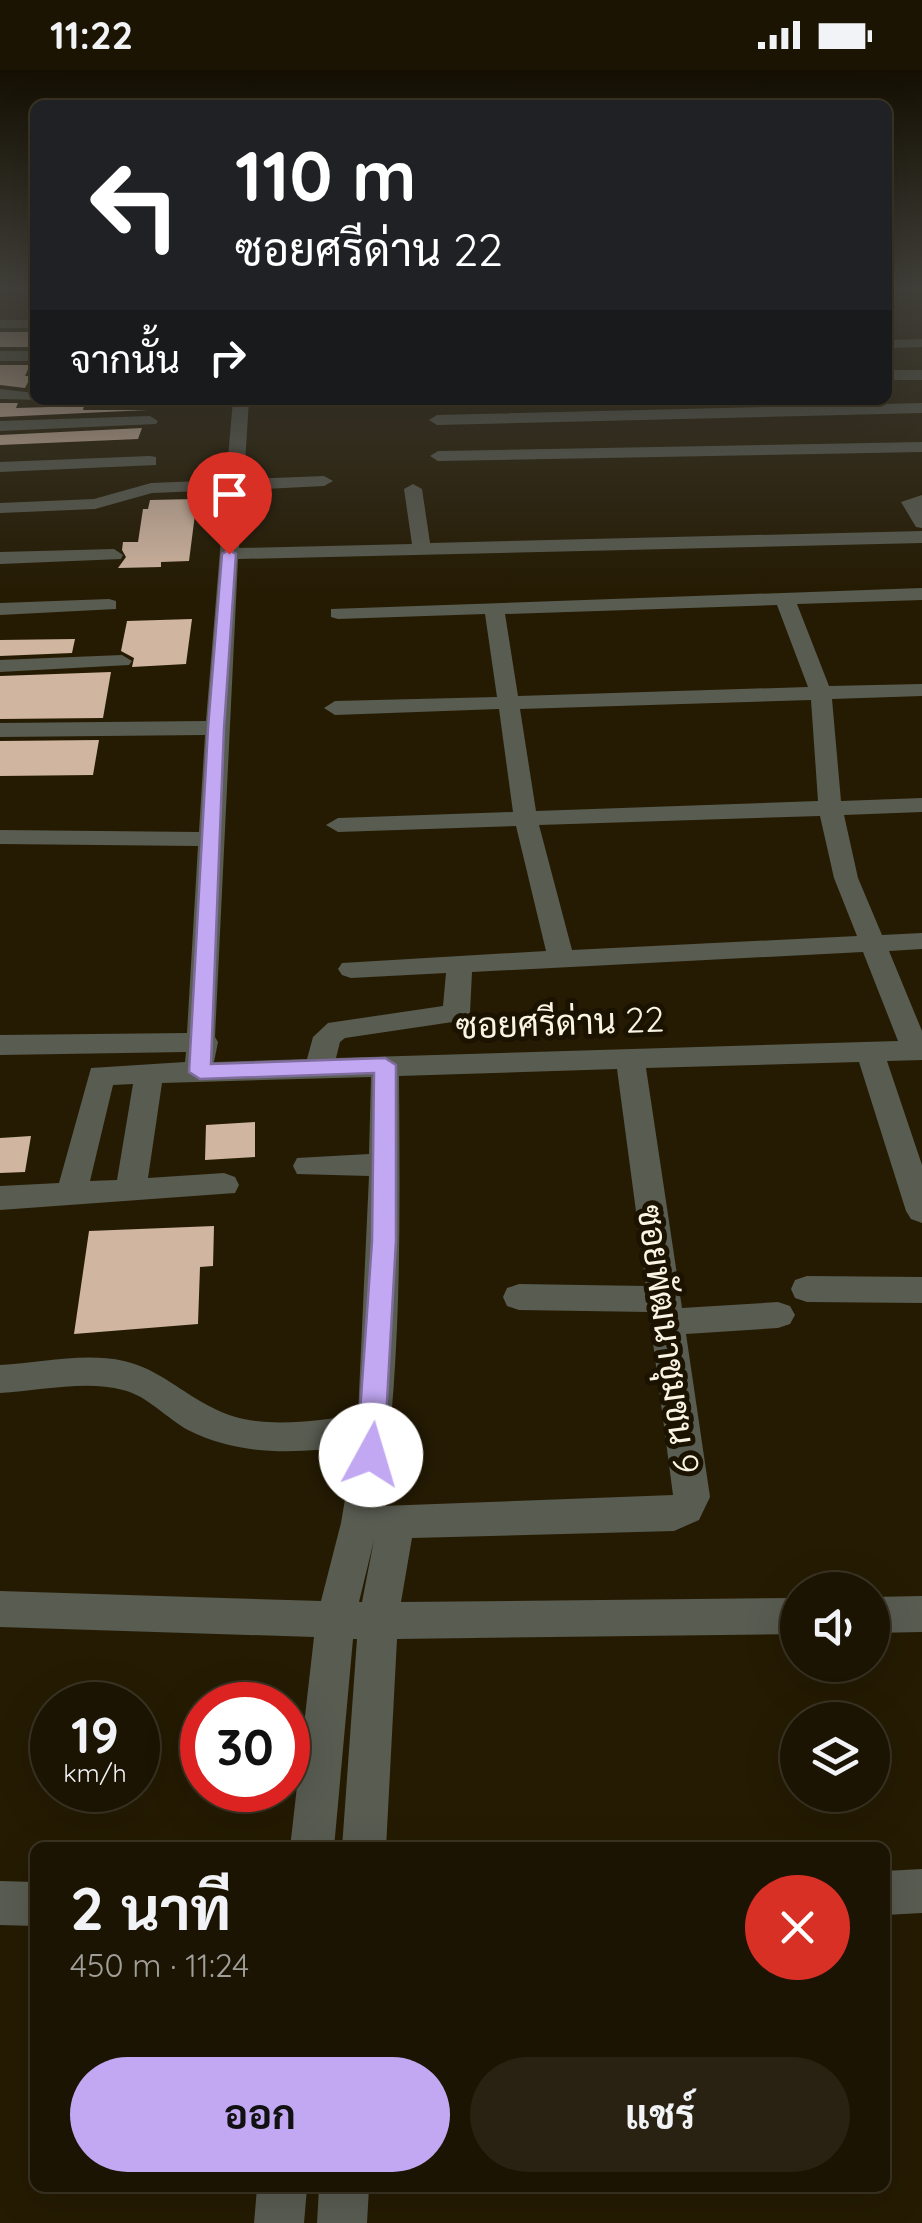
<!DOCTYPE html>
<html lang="th">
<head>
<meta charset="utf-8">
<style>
	body { margin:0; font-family:Quicksand,Sarabun,sans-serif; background:#292111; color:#f1f3f6; height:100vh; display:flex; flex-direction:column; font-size:38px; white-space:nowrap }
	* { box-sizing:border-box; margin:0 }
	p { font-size:32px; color:#a09e99 }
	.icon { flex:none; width:55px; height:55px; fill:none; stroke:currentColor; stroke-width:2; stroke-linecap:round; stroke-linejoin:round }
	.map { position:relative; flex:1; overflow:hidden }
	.sheet { position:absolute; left:30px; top:1772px; width:860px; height:350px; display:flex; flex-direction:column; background:#1c1402; border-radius:15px; box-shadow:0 10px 40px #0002,0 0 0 2px #3a3324 }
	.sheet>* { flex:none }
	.hud { position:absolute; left:30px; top:30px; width:862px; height:305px; border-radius:15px; box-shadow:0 10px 40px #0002,0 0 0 2px #3a3324; background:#202124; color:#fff; overflow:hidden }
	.fabs { position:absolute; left:780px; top:1502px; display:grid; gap:20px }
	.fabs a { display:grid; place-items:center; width:110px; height:110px; border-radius:50%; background:#1c1402; box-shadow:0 10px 40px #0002,0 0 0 2px #3a3324; font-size:50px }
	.speed { position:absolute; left:30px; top:1612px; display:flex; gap:20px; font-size:50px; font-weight:700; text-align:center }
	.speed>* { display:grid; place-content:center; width:130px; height:130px; border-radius:50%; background:#1c1402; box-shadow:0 10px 40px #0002,0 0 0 2px #3a3324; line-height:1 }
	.speed small { font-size:25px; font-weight:400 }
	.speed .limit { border:15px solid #d22; background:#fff; color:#111 }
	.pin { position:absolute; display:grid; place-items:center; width:85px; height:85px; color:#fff; margin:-102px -42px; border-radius:50% 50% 50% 0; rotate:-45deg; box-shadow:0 0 10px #0007 }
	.pin .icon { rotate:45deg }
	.me { position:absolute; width:110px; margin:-55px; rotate:6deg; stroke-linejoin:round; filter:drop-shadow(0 0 8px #0008) }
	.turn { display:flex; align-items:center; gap:35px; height:210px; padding:0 40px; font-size:45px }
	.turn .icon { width:130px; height:130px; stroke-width:2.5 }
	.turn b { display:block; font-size:70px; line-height:85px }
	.then { display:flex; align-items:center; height:95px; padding:0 40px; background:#0003; gap:20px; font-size:38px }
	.round { display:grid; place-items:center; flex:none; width:105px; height:105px; border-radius:52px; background:#292111 }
	.overview { display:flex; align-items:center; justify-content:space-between; height:170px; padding:0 40px }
	h1 { font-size:60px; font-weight:700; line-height:75px }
	.action { display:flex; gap:20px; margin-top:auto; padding:20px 40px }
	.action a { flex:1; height:115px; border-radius:60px; background:#c2a8f2; color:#111; font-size:40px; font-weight:700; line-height:115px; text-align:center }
	.action a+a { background:#292111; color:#f1f3f6 }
	.status { display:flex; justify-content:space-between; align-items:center; height:70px; padding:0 50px; background:#1c1402; direction:ltr }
	.status svg { height:28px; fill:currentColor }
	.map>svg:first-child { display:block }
	.building { fill:#d0b5a1 }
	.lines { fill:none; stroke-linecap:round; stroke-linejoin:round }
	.minor { fill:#595c51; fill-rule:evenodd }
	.route { fill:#c2a8f2; stroke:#7e6d9d; stroke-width:2.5 }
	.labels { text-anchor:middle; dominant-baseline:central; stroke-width:10; stroke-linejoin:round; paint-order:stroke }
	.street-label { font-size:35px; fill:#faf4e5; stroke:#1b1200 }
</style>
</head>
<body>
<div class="status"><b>11:22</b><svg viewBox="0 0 49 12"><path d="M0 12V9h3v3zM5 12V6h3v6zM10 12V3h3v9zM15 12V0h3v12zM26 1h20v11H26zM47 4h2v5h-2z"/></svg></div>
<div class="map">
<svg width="922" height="2153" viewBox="0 0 922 2153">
	<rect width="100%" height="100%" fill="#251b03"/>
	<!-- building -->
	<path class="building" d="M0 262H35V277H0Z
		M0 295H30L25 306H31L25 318 0 315Z
		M0 333H18L16 338 84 336 83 340H148L0 347Z
		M142 358 138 369 0 375V365Z
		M197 429 189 491 161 492V497L118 498 126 487 122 480 123 472H138L143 439H148L150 430Z
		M192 549 186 594 132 597 134 588 121 581 127 551Z
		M75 569 72 583 0 586V570Z
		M111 602 103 648 0 649V606Z
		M99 670 93 705 0 706V671Z
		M255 1052V1087L205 1090 206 1055Z
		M31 1066 25 1102 0 1103V1068Z
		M214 1156 213 1196 200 1197 198 1254 74 1264 89 1161Z"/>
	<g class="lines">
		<!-- minor -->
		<path class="minor" d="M0 250H35V258H0Z
			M922 269V277L888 278V270Z
			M0 281H35V291H0Z
			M888 300H922V310H888Z
			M0 319 35 323V330H42L0 329Z
			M233 330H249L244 409 324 406 333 411 324 416 243 420 239 478 412 474 404 419 413 414 422 419 430 473 922 461V473L238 489 215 967 218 972 214 992 307 989 313 967 328 953 443 936 446 903 351 908 342 905 338 899 342 893 546 881 516 756 338 762 326 755 338 748 513 742 499 639 335 645 324 638 335 631 497 627 485 544 338 549 331 547V539L922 518V530L797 534 829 616 922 614V626L832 629 841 731 922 728V742L844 745 858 808 882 865 922 863V879L889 881 922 961V990L887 991 922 1095V1153L911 1149 906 1141 859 992 646 998 682 1238 778 1232 790 1236 795 1245 790 1254 778 1258 686 1264 710 1427 699 1450 674 1461 412 1468 401 1532 798 1528V1564L397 1569 386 1778H342L357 1569H353L334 1778H290L314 1567 0 1557V1521L321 1531 341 1453 354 1376C298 1383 241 1387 188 1360 166 1348 148 1326 123 1320 85 1310 39 1321 0 1323V1295C40 1293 84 1282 124 1291 159 1299 182 1323 213 1338 256 1361 312 1351 358 1345L369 1106 297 1104 293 1096 297 1088 369 1084 371 1007 162 1013 148 1108 224 1103 235 1107 239 1115 235 1123 0 1140V1116L59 1113 91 998 185 992 186 982 0 985V965L187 963 198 776 0 774V760L199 762 205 665 0 667V653L206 651 225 420 152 423 95 439 0 443V433L94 429 151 413 226 410ZM777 535 808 617 518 626 505 544ZM811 630 818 731 536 741 520 639ZM820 746 834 808 857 866 572 880 539 755ZM863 882 898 971 336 988 340 972 345 968 466 950 470 943 472 902ZM617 999 646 1216 519 1214 507 1218 503 1227 507 1236 519 1240 649 1242 673 1425 381 1436C402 1293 400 1149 399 1006ZM133 1014 117 1110 90 1111 113 1015ZM374 1470 362 1532H359Z
			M922 333V343L437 355 429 350 437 345Z
			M150 346 158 351 156 354 0 361V351Z
			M922 372V382L438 391 430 386 438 381Z
			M150 386 156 387V395L0 402V392Z
			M922 425V458L916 457 901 432Z
			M114 479 123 485 121 489 0 494V482Z
			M109 529 116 531V539L0 545V533Z
			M122 585 132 591 129 595 0 602V590Z
			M807 1206 922 1207V1233L807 1232 795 1228 791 1219 795 1210Z
			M922 1526V1562L872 1563V1527Z
			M922 1799V1843L885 1845V1801Z
			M0 1811 35 1812V1856L0 1855Z
			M257 2118H307L304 2153H254Z
			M319 2118H369L367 2153H317Z"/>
	</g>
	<!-- sky -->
	<linearGradient id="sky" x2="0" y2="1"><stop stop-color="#140f02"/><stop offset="0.42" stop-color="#403f39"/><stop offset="1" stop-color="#403f39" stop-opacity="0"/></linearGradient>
	<rect width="922" height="521" fill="url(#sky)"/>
	<!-- route -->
	<path class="route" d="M229 480 236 484 224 658 211 994 385 988 396 995V1171L384 1385 380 1393 371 1397 361 1393 357 1385 372 1171 374 1003 200 1009 189 1002 208 658 222 484Z"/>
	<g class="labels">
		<!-- street labels -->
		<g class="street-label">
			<text transform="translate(560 952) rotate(-2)">ซอยศรีด่าน 22</text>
			<text transform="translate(669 1269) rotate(82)">ซอยพัฒนาชุมชน 9</text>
		</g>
	</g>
</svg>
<div class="fabs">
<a><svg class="icon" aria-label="sound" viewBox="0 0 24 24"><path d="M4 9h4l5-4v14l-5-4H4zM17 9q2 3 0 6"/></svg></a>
<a><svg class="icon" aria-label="layers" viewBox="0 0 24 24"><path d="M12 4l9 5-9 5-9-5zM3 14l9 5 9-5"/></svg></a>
</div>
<div class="speed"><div>19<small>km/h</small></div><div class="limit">30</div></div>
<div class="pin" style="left:229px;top:484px;background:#d93025"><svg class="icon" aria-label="arrive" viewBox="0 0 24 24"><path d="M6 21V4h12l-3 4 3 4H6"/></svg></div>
<svg class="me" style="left:371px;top:1385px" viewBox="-20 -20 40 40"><circle r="19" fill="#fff"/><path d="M0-13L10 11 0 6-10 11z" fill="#c2a8f2"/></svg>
<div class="hud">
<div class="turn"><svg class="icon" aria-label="left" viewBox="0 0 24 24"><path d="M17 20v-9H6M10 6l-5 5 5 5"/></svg><div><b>110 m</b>ซอยศรีด่าน 22</div></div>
<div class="then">จากนั้น<svg class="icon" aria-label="right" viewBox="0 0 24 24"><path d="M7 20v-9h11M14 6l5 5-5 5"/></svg></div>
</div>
<section class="sheet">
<div class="overview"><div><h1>2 นาที</h1><p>450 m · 11:24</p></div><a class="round" style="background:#d93025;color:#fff"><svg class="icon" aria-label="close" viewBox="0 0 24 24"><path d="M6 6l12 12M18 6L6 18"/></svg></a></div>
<div class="action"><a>ออก</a><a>แชร์</a></div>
</section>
</div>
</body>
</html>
